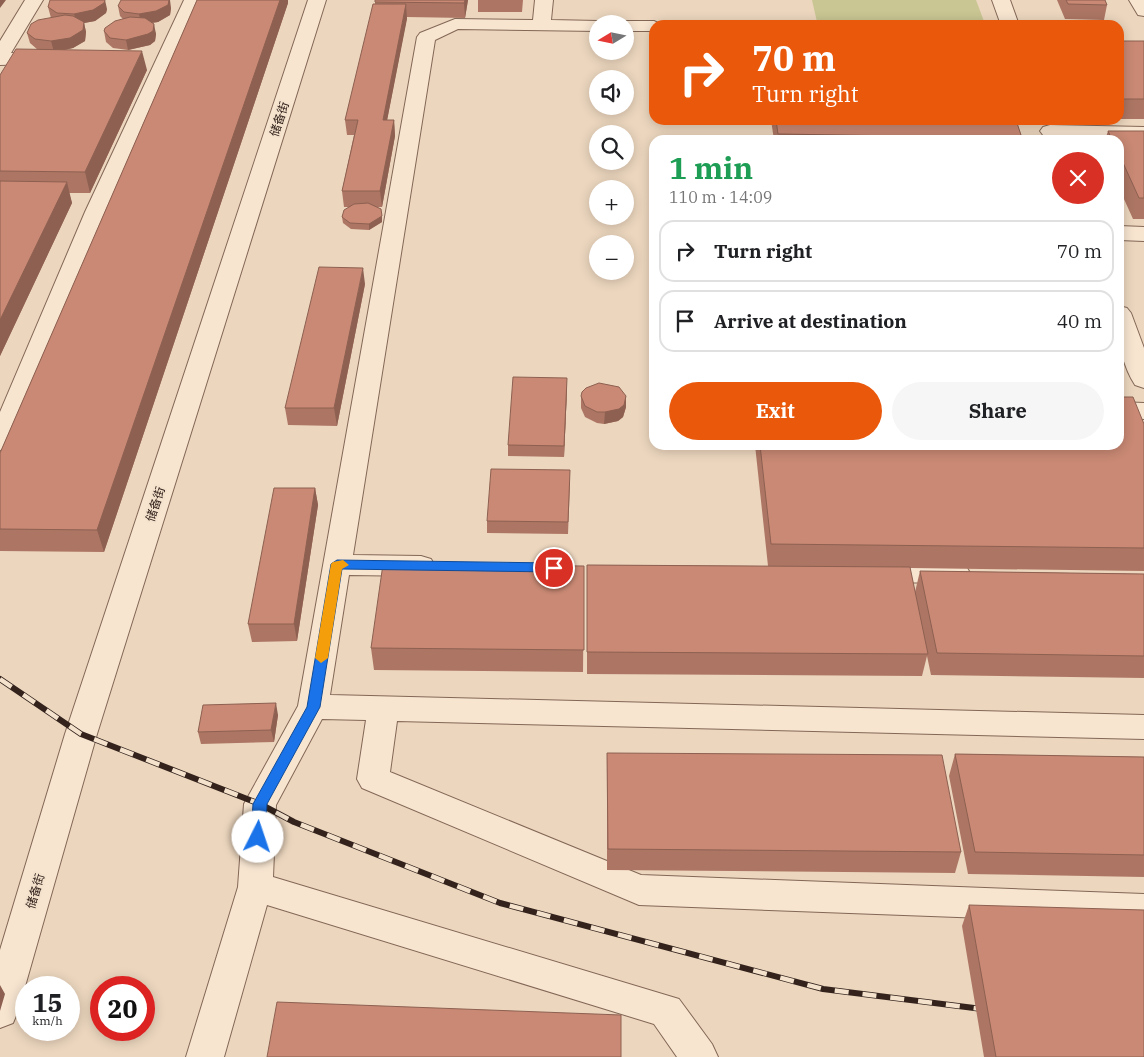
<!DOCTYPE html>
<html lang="en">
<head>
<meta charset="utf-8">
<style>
	body { margin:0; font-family:"IBM Plex Serif","Noto Sans SC",serif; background:#f6f6f6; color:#202124; height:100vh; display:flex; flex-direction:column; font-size:19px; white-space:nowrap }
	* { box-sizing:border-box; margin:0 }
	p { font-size:16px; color:#757577 }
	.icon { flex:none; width:28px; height:28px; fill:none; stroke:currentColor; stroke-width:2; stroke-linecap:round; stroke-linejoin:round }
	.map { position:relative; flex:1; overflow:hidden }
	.panel { position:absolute; left:649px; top:135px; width:475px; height:315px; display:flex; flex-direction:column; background:#fff; border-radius:15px; box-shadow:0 2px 12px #0003 }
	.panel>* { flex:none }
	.guide { position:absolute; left:649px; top:20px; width:475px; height:105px; border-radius:15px; box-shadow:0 2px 12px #0003; background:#ea580c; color:#fff; overflow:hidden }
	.needle { width:32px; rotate:260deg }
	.tools { position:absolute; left:589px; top:15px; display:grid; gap:10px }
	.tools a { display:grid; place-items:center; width:45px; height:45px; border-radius:50%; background:#fff; box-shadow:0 2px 12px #0003; font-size:25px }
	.speed { position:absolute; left:15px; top:976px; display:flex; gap:10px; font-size:25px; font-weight:700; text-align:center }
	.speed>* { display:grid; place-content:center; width:65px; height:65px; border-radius:50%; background:#fff; box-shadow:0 2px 12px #0003; line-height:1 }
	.speed small { font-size:12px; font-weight:400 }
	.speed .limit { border:8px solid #d22; background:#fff; color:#111 }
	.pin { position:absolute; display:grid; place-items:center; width:42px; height:42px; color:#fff; margin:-21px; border:2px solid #fff; border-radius:50%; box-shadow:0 1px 5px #0007 }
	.me { position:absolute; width:55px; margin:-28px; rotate:4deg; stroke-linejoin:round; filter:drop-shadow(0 0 4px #0008) }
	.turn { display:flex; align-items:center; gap:18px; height:105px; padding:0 20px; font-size:22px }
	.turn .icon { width:65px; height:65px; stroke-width:2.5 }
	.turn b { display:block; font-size:35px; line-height:42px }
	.round { display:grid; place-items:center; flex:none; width:52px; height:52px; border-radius:26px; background:#f6f6f6 }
	.overview { display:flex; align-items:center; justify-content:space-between; height:85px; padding:0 20px }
	h1 { font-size:30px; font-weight:700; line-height:38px; color:#1e9e55 }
	.primary-button { display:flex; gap:10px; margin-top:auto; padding:10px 20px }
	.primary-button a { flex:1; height:58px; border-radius:30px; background:#ea580c; color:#fff; font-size:20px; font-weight:700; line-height:58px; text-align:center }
	.primary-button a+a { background:#f6f6f6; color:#202124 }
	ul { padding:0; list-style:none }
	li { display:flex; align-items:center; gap:15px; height:62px; margin:0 10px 8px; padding:0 10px; border:2px solid #e0e0e0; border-radius:15px }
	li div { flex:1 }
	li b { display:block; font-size:19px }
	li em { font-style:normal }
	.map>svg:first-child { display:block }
	.green { fill:#c9c693 }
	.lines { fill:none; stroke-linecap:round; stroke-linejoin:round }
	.minor-casing { stroke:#836757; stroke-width:2 }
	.minor { fill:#f7e5d0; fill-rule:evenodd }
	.rail-casing { stroke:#33231c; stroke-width:6 }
	.rail { stroke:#f4e2cd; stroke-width:4.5; stroke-dasharray:14; stroke-linecap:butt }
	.wall { fill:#ad7664 }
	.shaded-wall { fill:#8d6051 }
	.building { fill:#c98974; stroke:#8d6051 }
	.route { fill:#1a73e8; stroke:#114b97 }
	.slow { fill:#f59e0b }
	.labels { text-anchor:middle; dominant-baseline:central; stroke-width:4; stroke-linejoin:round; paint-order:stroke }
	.street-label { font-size:12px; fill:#33231c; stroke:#f4e2cd }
</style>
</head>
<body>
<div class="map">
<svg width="1144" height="1057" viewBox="0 0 1144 1057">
	<rect width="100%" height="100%" fill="#ecd6be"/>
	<!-- green -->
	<path class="green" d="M812 0H976L985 24 817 22Z"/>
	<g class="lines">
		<!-- minor casing -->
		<g class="minor-casing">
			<path id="minor" d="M25 0H43L11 53 55 55 57 59 55 63 0 65V41Z
				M184 0H202L107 212 13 442 9 448 0 450V412L85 212Z
				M308 0H326L97 734 18 1011 13 1023 0 1028V950L65 734Z
				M535 0H553L551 20 598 21 605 24H598V31L458 29 435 40 353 555 421 556 431 559 435 566 431 573 421 576 349 575 330 695 1144 715V739L397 721 390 772 641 875 1144 894V924L639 905 362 788 357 779 366 720 322 719 276 805 273 877 679 999 712 1044 718 1057H677L654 1024 267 905 224 1057H186L238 887 244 804 298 706 417 37 420 33 455 19 533 20Z
				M992 0H1010L1019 25H1001Z
				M1129 0H1144V16L1138 15Z
				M625 21H654L662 25H654V31H625V24H618Z
				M1050 125 1144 127V139L1043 135 1040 131 1043 127Z
				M1119 226 1144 227V241L1119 240Z
				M1119 306 1127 308 1131 313 1144 348V388L1135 385C1120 362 1117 333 1119 306Z
				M1119 402 1144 403V419L1119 418Z
				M874 562 956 563 966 566 970 573 966 580 956 583 874 582 864 579 860 572 864 565Z"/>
		</g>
		<!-- minor -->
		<use href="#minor" class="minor"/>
		<!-- rail casing -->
		<g class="rail-casing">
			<path id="rail" d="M0 679 81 734 260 804 294 822 500 903 823 989 990 1010"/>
		</g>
		<!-- rail -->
		<use href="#rail" class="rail"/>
	</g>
	<!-- wall -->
	<path class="wall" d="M197 0H288V3L104 552 0 551V453Z
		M468 0 465 18 407 17 387 120H394L395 136 382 207H377L381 209 382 222 369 230 351 229 343 223 342 217 349 207H344L342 191 354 135H347L345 120 375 4V2Z
		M478 0H523L522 12H478Z
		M1057 0H1105L1107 5 1104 20 1065 19Z
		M118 6 171 8 170 15 158 22 152 23 156 34 155 41 150 45 128 50 113 48 106 42 104 31 123 19 120 16Z
		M48 7 107 9 106 13 95 21 84 23 86 32 85 41 73 48 64 50 147 70 90 193H69L72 203 0 356V75L38 50 30 43 27 33 51 18Z
		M1119 41H1144V119H1119Z
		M771 120H1016L1022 138V140H774Z
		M1108 131H1144V219H1133L1119 188V140H1105Z
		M365 284 337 426 288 425 285 408Z
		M567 389 564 457 508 456V445Z
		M581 396H626V407L623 417 618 421 604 424 597 423 585 417 581 408Z
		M1144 424V571L910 568 915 592 920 571 1144 574V678L931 675 927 656 922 676 587 674V565L768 566 755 445H1119Z
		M570 482 568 534 487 533V521Z
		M315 488 318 505 297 641 252 642 248 624Z
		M584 566 583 672 374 670 371 648Z
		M278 715 274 742 201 744 198 732Z
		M607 753 961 852 955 873 607 870Z
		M955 754 1144 757V877L968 874 949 776Z
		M969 905 1144 1057H984L962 926Z"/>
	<!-- shaded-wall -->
	<path class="shaded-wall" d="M0 0H6L0 8Z
		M105 0 107 9 106 13 95 21 84 23 86 32 85 41 73 48 54 52 51 41 77 25 74 14Z
		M169 0H170L171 8 170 15 158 22 141 24 139 14Z
		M280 0H288V3L104 552 97 530Z
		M465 0H468L465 18 464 3Z
		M406 4 407 19 384 136 383 120Z
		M154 24 156 34 155 41 150 45 128 50 126 40Z
		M142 51 147 70 90 193 85 172Z
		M394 120 395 136 382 207 380 191Z
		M67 182 72 203 0 356V320Z
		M382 216V222L369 230V224Z
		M363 268 365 284 337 426 334 408Z
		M567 378V389L564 457V446Z
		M626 396V407L623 417 618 421 604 424 605 412Z
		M315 488 318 505 297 641 294 624Z
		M276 703 278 715 274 742 271 730Z
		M0 985 5 994 0 1011Z"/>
	<!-- building -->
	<path class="building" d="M50 0H105L104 3 93 10 74 14 57 13 48 7Z
		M121 0H169L168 5 156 11 139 14 124 12 118 6Z
		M197 0H280L97 530 0 529V453Z
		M375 0H465L464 3 375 2Z
		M1066 0H1105L1107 5 1068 4Z
		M373 4H406L383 120H394L380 191H342L358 120H345Z
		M65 15 73 16 84 22 83 30 70 38 51 41 35 39 27 33 31 24 38 20Z
		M130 17 145 18 154 24 153 31 148 34 126 40 110 38 104 31 105 28 115 21Z
		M1119 41H1144V99H1119Z
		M16 49 142 51 85 172 0 171V75Z
		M776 120H1016L1022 138 778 134Z
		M1108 131H1144V198H1139L1119 154V140H1112Z
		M0 181 67 182 0 320Z
		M368 203 381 209 382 216 369 224 350 223 342 217 344 210 354 204Z
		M319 267 363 268 334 408H285Z
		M513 377 567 378 564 446 508 445Z
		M599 383 619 387 626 396 624 405 619 409 605 412H597L585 406 581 396 582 392 586 388Z
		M1119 397H1133L1144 424V548L771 544 760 445H1119Z
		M491 469 570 470 568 522 487 521Z
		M274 488H315L294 624H248Z
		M383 564 584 566V650L371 648Z
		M587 565 910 567 928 654 587 652Z
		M920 571 1144 574V656L937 653Z
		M276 703 271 730 198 732 203 705Z
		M607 753 942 755 961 852 608 849Z
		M955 754 1144 757V855L975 852Z
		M969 905 1144 910V1057H996Z
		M277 1002 621 1015V1057H267Z"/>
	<!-- route -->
	<path class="route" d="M337 560 554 563 560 568 554 572 342 569 320 707 267 804 265 837 263 841H253L251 837 253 804 307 707 331 564Z"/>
	<!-- slow -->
	<path class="slow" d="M343 560 349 565 342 569 328 658 321 663 315 658 331 564 333 562Z"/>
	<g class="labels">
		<!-- street labels -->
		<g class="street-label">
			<text transform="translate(279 119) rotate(-72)">储备街</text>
			<text transform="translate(155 504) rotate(-72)">储备街</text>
			<text transform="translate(35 891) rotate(-74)">储备街</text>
		</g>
	</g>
</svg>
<div class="tools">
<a><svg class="needle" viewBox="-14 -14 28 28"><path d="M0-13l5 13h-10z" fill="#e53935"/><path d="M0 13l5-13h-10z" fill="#757577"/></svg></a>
<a><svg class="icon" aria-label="sound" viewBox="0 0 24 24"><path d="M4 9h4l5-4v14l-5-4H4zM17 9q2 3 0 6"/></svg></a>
<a><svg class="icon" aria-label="search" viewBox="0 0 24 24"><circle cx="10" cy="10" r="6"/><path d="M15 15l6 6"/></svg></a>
<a>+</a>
<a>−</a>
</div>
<div class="speed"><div>15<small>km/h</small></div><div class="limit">20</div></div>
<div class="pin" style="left:554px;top:568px;background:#d93025"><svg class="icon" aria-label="arrive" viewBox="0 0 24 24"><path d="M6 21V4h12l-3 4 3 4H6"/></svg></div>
<svg class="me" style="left:258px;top:837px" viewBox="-20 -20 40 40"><circle r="19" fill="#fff"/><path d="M0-13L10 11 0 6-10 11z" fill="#1a73e8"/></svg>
<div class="guide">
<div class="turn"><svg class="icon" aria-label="right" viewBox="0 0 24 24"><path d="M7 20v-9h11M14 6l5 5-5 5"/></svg><div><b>70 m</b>Turn right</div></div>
</div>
<section class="panel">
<div class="overview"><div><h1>1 min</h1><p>110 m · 14:09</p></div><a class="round" style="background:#d93025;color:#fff"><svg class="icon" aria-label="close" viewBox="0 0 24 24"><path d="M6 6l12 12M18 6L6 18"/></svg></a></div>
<ul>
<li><svg class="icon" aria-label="right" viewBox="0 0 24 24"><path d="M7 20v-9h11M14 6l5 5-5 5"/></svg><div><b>Turn right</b></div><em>70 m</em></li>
<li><svg class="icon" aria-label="arrive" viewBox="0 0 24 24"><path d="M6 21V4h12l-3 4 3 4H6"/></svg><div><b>Arrive at destination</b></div><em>40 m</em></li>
</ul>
<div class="primary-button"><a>Exit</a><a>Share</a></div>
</section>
</div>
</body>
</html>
